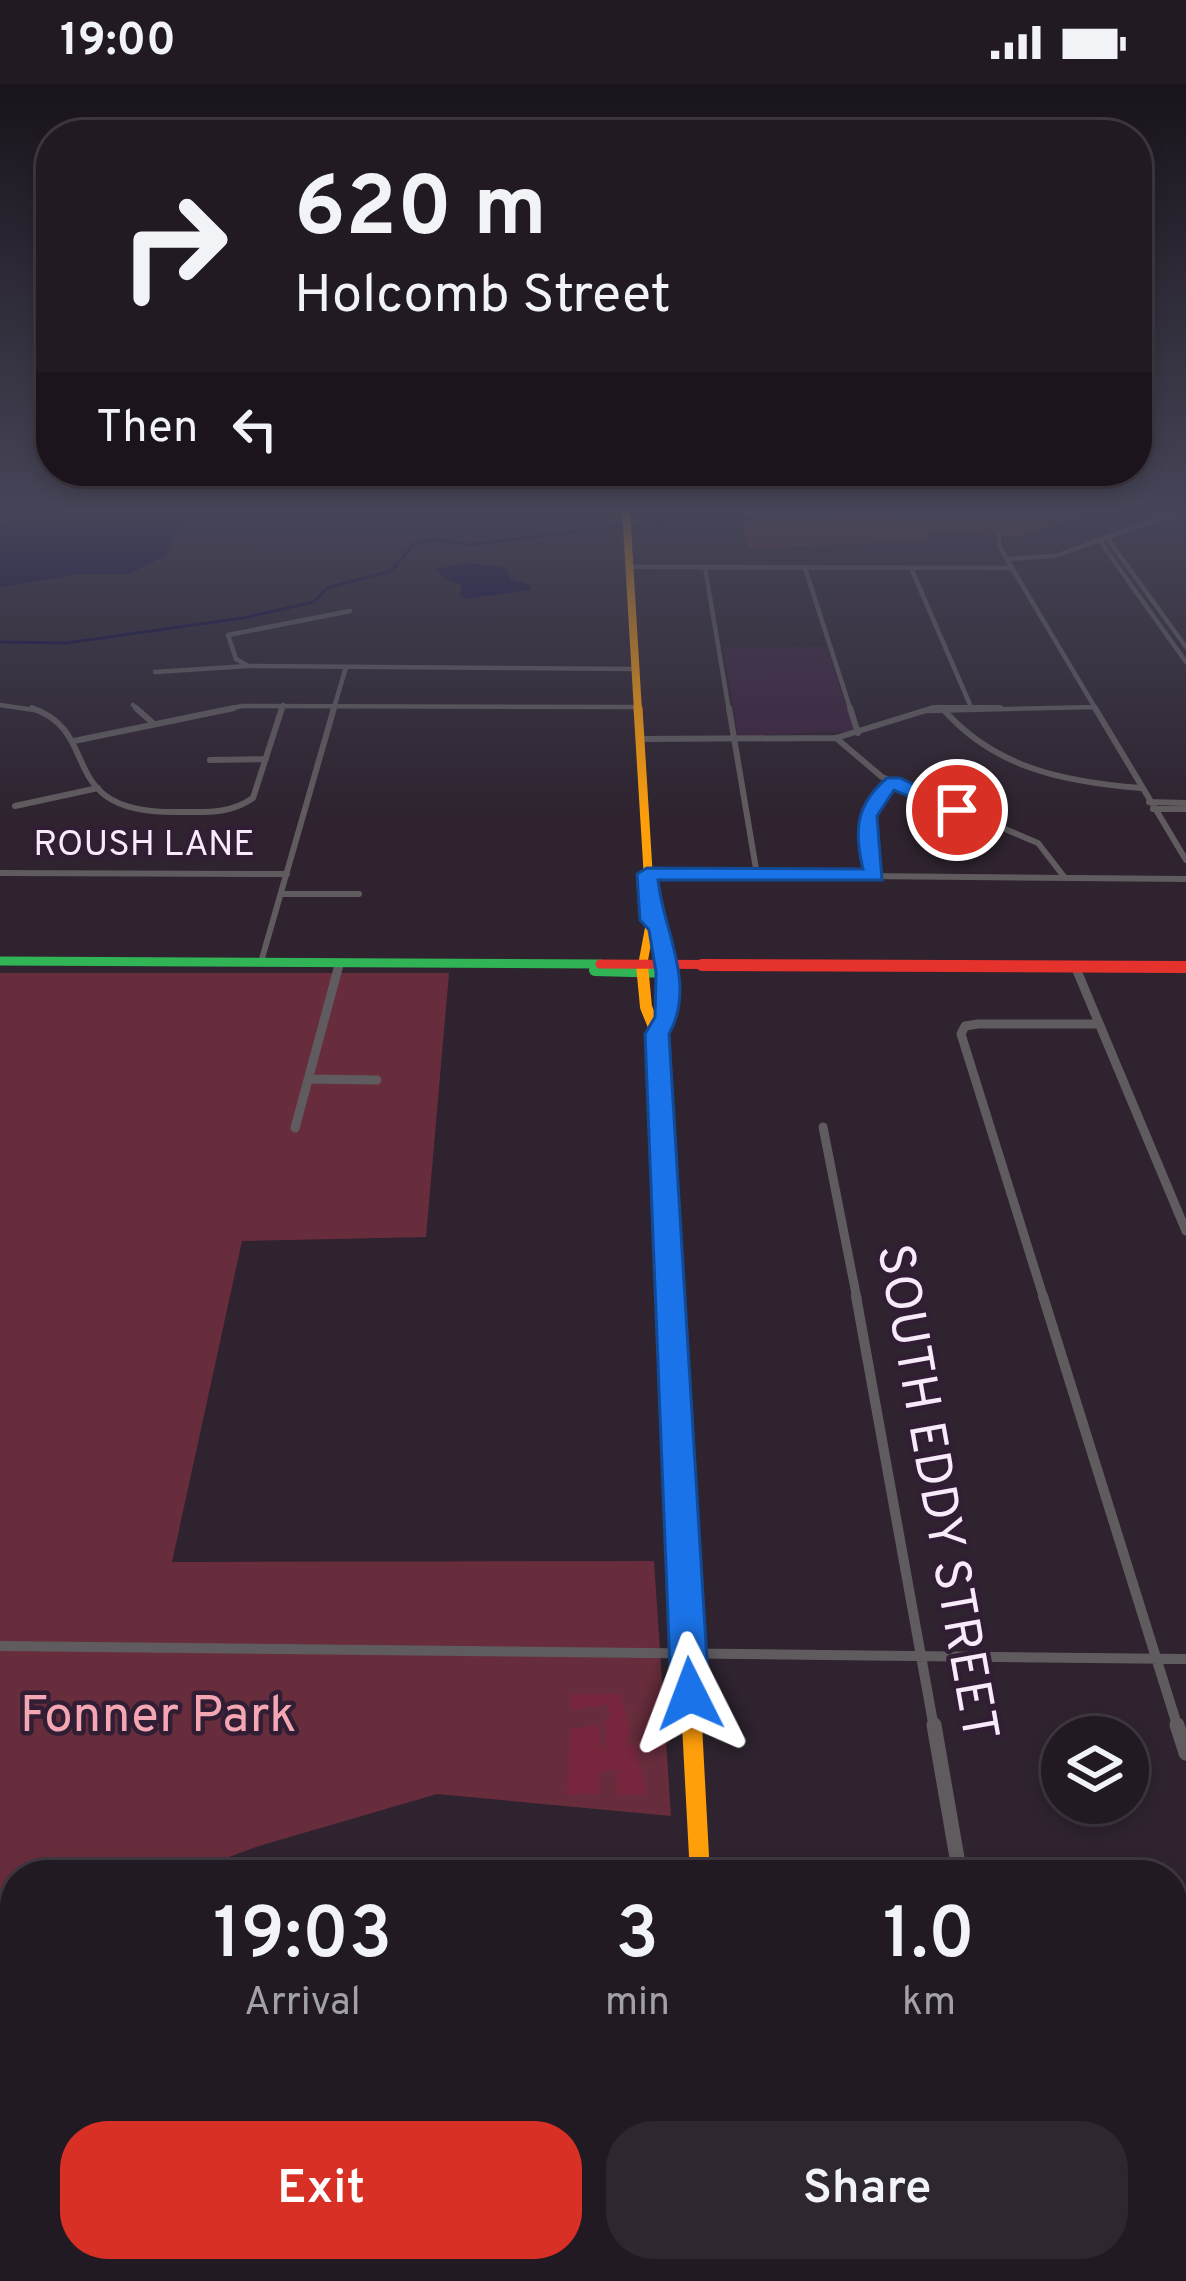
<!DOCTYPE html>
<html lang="en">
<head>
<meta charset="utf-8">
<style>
	body { margin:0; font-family:Overpass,sans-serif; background:#2e2730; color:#f1f3f6; height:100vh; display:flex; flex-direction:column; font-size:45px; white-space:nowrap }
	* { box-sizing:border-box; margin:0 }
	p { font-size:39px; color:#a2a1a6 }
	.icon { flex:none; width:66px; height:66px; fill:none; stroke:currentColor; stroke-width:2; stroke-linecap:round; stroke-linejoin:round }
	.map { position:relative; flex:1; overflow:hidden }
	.sheet { position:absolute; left:0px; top:1776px; width:1188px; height:423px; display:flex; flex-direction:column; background:#221a23; border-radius:48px 48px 0 0; box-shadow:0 6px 18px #0003,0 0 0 3px #3f3841 }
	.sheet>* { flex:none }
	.banner { position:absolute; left:36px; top:36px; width:1116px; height:366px; border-radius:48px; box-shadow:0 6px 18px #0003,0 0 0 3px #3f3841; background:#221a23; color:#f1f3f6; overflow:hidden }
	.tools { position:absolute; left:1041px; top:1632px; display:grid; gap:24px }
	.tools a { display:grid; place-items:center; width:108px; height:108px; border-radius:50%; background:#221a23; box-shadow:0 6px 18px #0003,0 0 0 3px #3f3841; font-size:60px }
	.pin { position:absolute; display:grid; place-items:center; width:102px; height:102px; color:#fff; margin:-51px; border:6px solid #fff; border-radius:50%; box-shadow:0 3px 12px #0007 }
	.me { position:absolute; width:132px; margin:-66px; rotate:357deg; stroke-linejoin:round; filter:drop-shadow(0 0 9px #0008) }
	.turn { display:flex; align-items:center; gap:42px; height:252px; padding:0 60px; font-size:54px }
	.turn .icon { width:156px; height:156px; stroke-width:2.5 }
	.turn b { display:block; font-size:84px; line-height:102px }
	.then { display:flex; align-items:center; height:114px; padding:0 60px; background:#0003; gap:24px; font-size:45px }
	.eta { display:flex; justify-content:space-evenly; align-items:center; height:204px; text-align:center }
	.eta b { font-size:72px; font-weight:600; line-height:84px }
	.action { display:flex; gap:24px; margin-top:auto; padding:24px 60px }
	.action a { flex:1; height:138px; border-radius:48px; background:#d93025; color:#fff; font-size:48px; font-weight:600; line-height:138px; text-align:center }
	.action a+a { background:#2e2730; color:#f1f3f6 }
	.status { display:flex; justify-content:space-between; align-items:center; height:84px; padding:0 60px; background:#221a23; direction:ltr }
	.status svg { height:33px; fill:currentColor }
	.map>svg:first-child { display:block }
	.built { fill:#3a233d }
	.green { fill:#682d3c }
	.forest { fill:#77263d }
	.water { fill:#0f083e }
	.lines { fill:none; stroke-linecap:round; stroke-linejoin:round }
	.stream { stroke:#0f083e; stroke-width:3 }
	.street-far4 { stroke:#605b5e; stroke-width:4.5 }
	.street-far3 { stroke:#605b5e; stroke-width:6 }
	.street-far2 { stroke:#605b5e; stroke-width:9 }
	.street-far1 { stroke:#605b5e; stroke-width:10 }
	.street { stroke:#605b5e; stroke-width:15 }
	.fast-far2 { stroke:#30b455; stroke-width:9 }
	.fast-far1 { stroke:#30b455; stroke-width:12 }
	.fast { stroke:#30b455; stroke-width:15 }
	.slow-far4 { stroke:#ff9f0a; stroke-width:8 }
	.slow-far3 { stroke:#ff9f0a; stroke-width:9 }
	.slow-far2 { stroke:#ff9f0a; stroke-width:12 }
	.slow-far1 { stroke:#ff9f0a; stroke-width:15 }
	.slow { stroke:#ff9f0a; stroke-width:20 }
	.jam-far1 { stroke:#e5322d; stroke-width:9 }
	.jam { stroke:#e5322d; stroke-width:12 }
	.route { fill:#1a73e8; stroke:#114b97; stroke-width:3 }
	.labels { text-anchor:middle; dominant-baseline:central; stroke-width:9; stroke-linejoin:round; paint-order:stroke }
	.far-street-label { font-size:36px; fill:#f7eaf9; stroke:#311e34 }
	.near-street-label { font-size:51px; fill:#f7eaf9; stroke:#311e34 }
	.near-park-label { font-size:51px; fill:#f4a6b3; stroke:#311e34 }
</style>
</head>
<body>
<div class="status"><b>19:00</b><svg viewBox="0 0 49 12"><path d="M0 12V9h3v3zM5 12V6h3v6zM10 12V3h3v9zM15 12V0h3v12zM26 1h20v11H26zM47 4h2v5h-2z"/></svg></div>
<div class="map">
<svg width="1186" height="2197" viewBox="0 0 1186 2197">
	<rect width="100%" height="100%" fill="#2e232f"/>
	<!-- built -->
	<path class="built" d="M827 562 854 647 738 652 723 563Z"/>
	<!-- green -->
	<path class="green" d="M740 426H1102L1019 453 928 447V457L748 464Z
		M0 889H449L426 1153 242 1157 172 1478 654 1477 671 1732 437 1710 259 1762 180 1791H15V1951L0 1958Z"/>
	<!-- forest -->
	<path class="forest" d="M620 1610 631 1646 626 1658 634 1660 647 1709 617 1712 616 1685 600 1688V1709L567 1711 570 1645 598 1641 602 1666H606L605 1637 611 1631 607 1620 571 1626 570 1611Z"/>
	<!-- water -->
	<path class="water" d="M17 426H181L180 443 164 473 129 490H75L0 504V442Z
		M468 479 506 484 510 495 530 501V506L466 515 460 511 462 501 447 496 435 485Z"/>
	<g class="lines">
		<!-- stream -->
		<path class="stream" d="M631 442 851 428 1052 434 1089 426
			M0 558 66 559 243 534 314 518 327 504 391 487 415 459 436 455 468 461 622 442"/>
		<!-- street-far4 -->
		<path class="street-far4" d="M999 449V462L1097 627
			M1107 454 1186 563
			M1099 456 1186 578
			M1007 475 1055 472 1184 426
			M629 483 1012 484
			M705 483 729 627
			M805 484 851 627
			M911 484 971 623
			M248 582 236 575 228 551 350 527
			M155 588 248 582 635 585
			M0 621 41 627
			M133 621 139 627
			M941 623 944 627
			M220 627 242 622 638 623
			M281 627 283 621
			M333 627 346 583
			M925 627 1094 623"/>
		<!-- street-far3 -->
		<path class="street-far3" d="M32 624C106 649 51 731 181 728 207 728 230 730 253 714L282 624
			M136 624 154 640
			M729 624 757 791
			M850 624 858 649
			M942 624C994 684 1064 698 1141 704
			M1095 624 1186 776
			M836 654 882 693 1038 759 1065 794
			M639 655 836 654 933 624H1000
			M74 657 234 624
			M210 676 266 675
			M1149 718 1186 719
			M15 722 98 704
			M1153 725H1186
			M0 789 287 790
			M647 790 1186 795
			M875 792C866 755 863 726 893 699
			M281 810H359
			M261 878 334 624
			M339 884 340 878"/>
		<!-- street-far2 -->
		<path class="street-far2" d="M1075 882 1186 1147
			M309 995 377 996
			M823 1043 857 1215
			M295 1044 339 881
			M1044 1215 961 950 965 942 978 940H1098"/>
		<!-- street-far1 -->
		<path class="street-far1" d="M856 1212 934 1644
			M1043 1212 1178 1644
			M0 1562 1186 1575"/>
		<!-- street -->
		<path class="street" d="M934 1641 960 1791
			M1177 1641 1186 1669
			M1173 1850H1186
			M1030 2184 1032 2197"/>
		<!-- fast-far2 -->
		<path class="fast-far2" d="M651 836 668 884
			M0 877 600 880"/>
		<!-- fast-far1 -->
		<path class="fast-far1" d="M668 881 666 922 657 950 671 1215
			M595 886 670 888"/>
		<!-- fast -->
		<path class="fast" d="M671 1212 678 1353"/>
		<!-- slow-far4 -->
		<path class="slow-far4" d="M626 426 638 627"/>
		<!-- slow-far3 -->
		<path class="slow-far3" d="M638 624 651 836 642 884"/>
		<!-- slow-far2 -->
		<path class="slow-far2" d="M642 881 646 923 657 950"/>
		<!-- slow-far1 -->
		<path class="slow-far1" d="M678 1353 693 1644"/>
		<!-- slow -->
		<path class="slow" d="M692 1641 700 1791
			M723 2184V2197"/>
		<!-- jam-far1 -->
		<path class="jam-far1" d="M600 880 1186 883"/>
		<!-- jam -->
		<path class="jam" d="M702 881 1186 883"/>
	</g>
	<!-- sky -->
	<linearGradient id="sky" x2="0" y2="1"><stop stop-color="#19131a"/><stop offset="0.58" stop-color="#464558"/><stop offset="1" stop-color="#464558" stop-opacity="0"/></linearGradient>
	<rect width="1186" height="734" fill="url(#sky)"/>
	<!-- route -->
	<path class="route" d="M887 694H900L967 726 950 730 894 706 877 732 882 796H658C663 846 697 900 669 950L709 1610 703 1623 690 1628 677 1623 671 1610 645 950 655 933 656 888 649 846 640 836 637 790 647 784 863 785C854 748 855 721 887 694Z"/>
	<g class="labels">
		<!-- far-street labels -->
		<g class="far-street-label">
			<text x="144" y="762">ROUSH LANE</text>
		</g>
		<!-- near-street labels -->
		<g class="near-street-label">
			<text transform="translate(934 1409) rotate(80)">SOUTH EDDY STREET</text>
		</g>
		<!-- near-park labels -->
		<g class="near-park-label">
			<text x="158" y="1634">Fonner Park</text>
		</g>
	</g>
</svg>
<div class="tools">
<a><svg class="icon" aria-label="layers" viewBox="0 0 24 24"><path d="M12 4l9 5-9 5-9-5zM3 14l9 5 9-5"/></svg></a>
</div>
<div class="pin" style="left:957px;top:726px;background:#d93025"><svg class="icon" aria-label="arrive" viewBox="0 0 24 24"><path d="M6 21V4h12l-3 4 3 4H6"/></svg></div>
<svg class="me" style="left:690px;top:1610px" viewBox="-20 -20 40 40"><path d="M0-17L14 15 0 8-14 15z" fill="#1a73e8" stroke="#fff" stroke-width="4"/></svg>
<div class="banner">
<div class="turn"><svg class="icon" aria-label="right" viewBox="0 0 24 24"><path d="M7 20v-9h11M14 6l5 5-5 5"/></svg><div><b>620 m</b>Holcomb Street</div></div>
<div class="then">Then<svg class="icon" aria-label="left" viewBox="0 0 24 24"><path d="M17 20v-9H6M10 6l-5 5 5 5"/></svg></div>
</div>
<section class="sheet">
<div class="eta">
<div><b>19:03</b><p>Arrival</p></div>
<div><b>3</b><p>min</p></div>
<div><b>1.0</b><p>km</p></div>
</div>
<div class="action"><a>Exit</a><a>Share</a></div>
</section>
</div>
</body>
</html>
